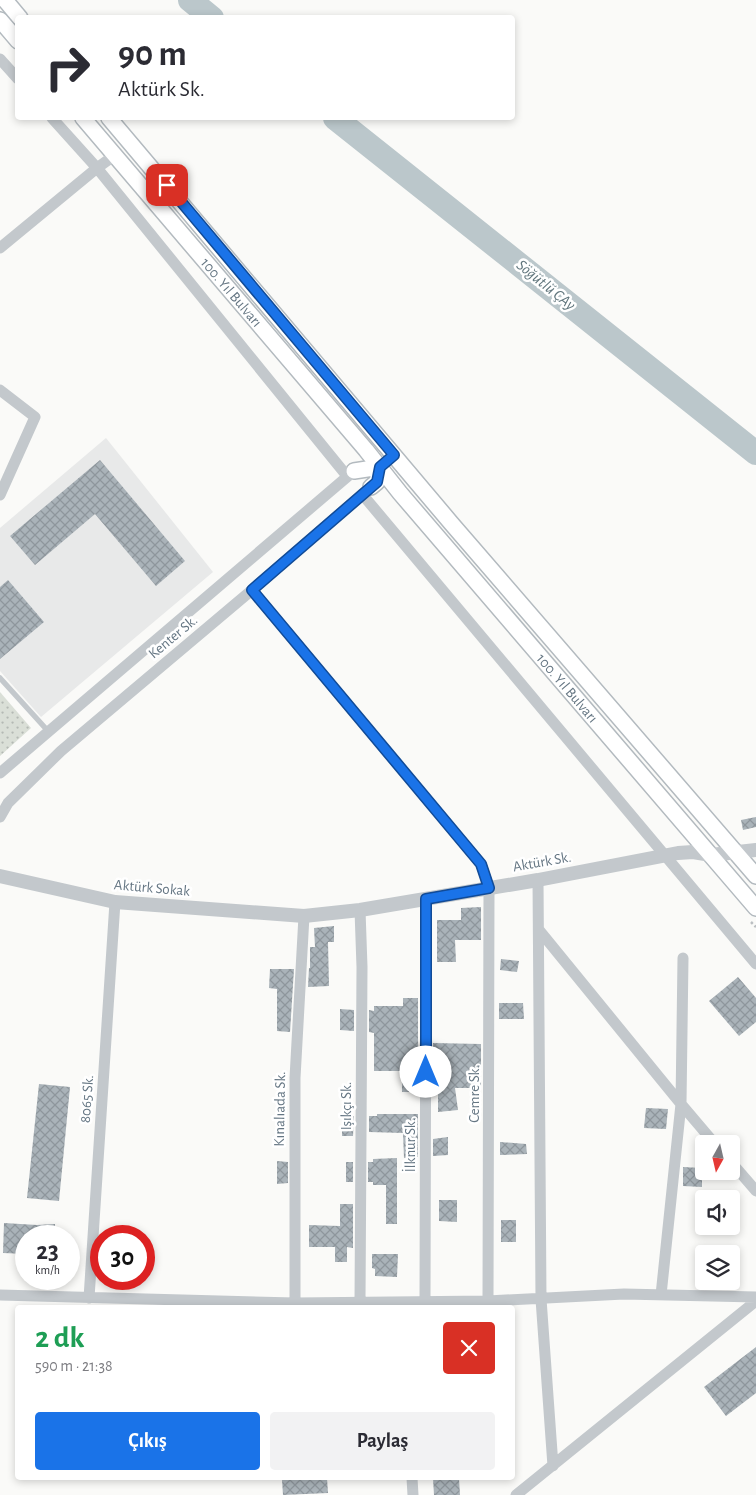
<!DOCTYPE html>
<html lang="tr">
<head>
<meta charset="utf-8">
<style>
	body { margin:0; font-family:"Alegreya Sans",sans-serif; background:#f2f2f3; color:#2b2b33; height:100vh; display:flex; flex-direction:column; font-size:19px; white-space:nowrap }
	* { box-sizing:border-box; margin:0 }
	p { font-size:16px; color:#7c7c81 }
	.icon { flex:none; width:28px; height:28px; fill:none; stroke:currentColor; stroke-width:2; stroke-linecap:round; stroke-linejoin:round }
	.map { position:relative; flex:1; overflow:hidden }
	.panel { position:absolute; left:15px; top:1305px; width:500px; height:175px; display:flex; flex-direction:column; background:#fff; border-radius:5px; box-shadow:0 2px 8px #0003 }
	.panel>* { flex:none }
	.banner { position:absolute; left:15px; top:15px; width:500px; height:105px; border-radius:5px; box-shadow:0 2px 8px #0003; background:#fff; color:#2b2b33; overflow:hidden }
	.needle { width:32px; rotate:188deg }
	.tools { position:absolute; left:695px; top:1135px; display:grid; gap:10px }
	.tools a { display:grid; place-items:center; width:45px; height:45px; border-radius:5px; background:#fff; box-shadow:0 2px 8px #0003; font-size:25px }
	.speed { position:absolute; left:15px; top:1225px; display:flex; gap:10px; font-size:25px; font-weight:700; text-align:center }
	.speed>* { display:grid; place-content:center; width:65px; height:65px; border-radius:50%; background:#fff; box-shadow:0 2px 8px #0003; line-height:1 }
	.speed small { font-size:12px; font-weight:400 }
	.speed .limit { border:8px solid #d22; background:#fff; color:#111 }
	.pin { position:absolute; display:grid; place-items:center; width:42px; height:42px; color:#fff; margin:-21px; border-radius:10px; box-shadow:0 2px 8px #0006 }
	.me { position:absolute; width:55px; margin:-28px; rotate:0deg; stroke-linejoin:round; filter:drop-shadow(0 0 4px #0008) }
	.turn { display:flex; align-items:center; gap:18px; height:105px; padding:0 20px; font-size:22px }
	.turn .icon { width:65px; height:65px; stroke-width:2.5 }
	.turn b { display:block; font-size:35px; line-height:42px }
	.round { display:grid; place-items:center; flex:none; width:52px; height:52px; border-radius:5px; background:#f2f2f3 }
	.headline { display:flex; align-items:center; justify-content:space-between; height:85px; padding:0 20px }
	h1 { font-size:30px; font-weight:700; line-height:38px; color:#1e9e55 }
	.action { display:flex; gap:10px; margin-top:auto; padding:10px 20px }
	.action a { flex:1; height:58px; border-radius:5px; background:#1a73e8; color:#fff; font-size:20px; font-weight:700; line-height:58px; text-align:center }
	.action a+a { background:#f2f2f3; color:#2b2b33 }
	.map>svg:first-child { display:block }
	.built { fill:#e8e9e9 }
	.grass { fill:url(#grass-dots) }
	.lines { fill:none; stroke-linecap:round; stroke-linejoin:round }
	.river { stroke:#bbc7cb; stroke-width:24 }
	.building { fill:url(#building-cross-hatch) }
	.secondary-casing { stroke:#b3babf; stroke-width:18 }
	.path { stroke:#bbbfc2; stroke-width:2.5; stroke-dasharray:2.5 2.5; stroke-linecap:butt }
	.service { stroke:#c3c8cc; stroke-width:5.5 }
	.minor { stroke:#c3c8cc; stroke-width:11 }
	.tertiary { stroke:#c3c8cc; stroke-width:14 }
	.secondary { stroke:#fff; stroke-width:15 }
	.route-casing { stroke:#114b97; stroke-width:12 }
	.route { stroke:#1a73e8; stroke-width:9 }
	.labels { text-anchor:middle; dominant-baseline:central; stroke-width:5; stroke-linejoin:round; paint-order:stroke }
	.street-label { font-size:15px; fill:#657683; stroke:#fff }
	.water-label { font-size:16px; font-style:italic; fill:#60757c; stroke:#fff }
</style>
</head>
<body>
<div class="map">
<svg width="756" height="1495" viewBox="0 0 756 1495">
	<defs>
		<pattern id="grass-dots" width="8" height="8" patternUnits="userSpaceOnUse" patternTransform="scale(1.25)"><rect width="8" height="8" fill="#dadfd7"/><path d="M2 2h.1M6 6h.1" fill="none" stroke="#b4b9b4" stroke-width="1.8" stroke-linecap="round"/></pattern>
		<pattern id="building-cross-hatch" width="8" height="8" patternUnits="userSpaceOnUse" patternTransform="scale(1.25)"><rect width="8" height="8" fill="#aab3b9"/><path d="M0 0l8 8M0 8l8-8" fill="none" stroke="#8e969c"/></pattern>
	</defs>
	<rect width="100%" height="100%" fill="#fafaf8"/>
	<!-- built -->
	<path class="built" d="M106 438 213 572 41 717 0 671V528Z"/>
	<!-- grass -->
	<path class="grass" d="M0 692 31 728 0 756Z"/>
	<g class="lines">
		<!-- river -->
		<path class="river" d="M190 0 212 18
			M335 118 756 453"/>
	</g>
	<!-- building -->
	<path class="building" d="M100 460 185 561 156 586 95 514 35 565 10 536Z
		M8 580 44 622 0 659V587Z
		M756 817V827L743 830 741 820Z
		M481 907V940H455L456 962H437V920H461V908Z
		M334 926V942H328L329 986 308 987 309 968H310V947H315L314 928Z
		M501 959 519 961 517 972 500 970Z
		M270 969H294L290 1032 277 1031V989L269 988Z
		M738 977 756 998V1022L739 1036 709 1001Z
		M403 998H418V1092H402V1071H374V1033L369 1032V1010L374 1011V1006H403Z
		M499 1003H523L524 1019H499Z
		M340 1009 354 1010V1031L340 1030Z
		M433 1043 481 1044V1088H455L458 1110 438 1112V1092H433Z
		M39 1084 70 1087 59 1201 27 1198Z
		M646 1108 668 1109 666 1129 644 1128Z
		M377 1114H418V1157L404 1158 403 1133 369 1132V1116H377Z
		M342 1116H354L353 1136H342Z
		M448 1137V1155L433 1156V1139Z
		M500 1142 526 1144 527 1154 500 1155Z
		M397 1158V1224H386V1185H373V1182H368V1162H373V1159Z
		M277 1161 288 1162V1183L277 1184Z
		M346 1162H353V1182H346Z
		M683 1167 702 1168V1187L683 1186Z
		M439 1200H457V1222L439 1221Z
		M340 1204H353V1248L347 1247V1262H335V1247H309V1225L340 1226Z
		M501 1220H516V1242H501Z
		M4 1223 37 1225 55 1224V1236H26V1254L3 1253Z
		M372 1254H398L397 1277 375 1276V1269L372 1268Z
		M756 1347V1393L726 1416 704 1387Z
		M311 1478H327L328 1493 283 1495 282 1480 311 1479Z
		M433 1478H459L460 1495H434Z"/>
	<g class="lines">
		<!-- secondary casing -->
		<g class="secondary-casing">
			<g id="secondary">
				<path d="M5 0 20 18"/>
				<path d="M0 20 18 41"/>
				<path id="s1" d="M83 118 366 450 400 493 756 908"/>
				<path d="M109 118 451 523 756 876"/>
				<path d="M354 471 380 467"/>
				<path d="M371 487 377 482 380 467"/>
			</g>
		</g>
		<!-- path -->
		<path class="path" d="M751 922 756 927"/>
		<!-- service -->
		<path class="service" d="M0 678 48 731"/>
		<!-- minor -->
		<path class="minor" d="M0 59 18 79
			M52 118 97 168 347 476
			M0 248 97 168 115 155
			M0 390 35 417 0 495
			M362 494 756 964
			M252 590 481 864 489 888 488 1301
			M0 773 354 471
			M0 817 8 803 61 751 252 590 368 489
			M538 880 541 1299 553 1466
			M360 910 362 967 360 1302
			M539 930 681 1104 715 1144
			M731 1162 756 1191
			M0 1295 295 1303 488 1301 624 1294 756 1297
			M661 1295 681 1104 683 958
			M89 1298 115 902
			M425 1302 426 899
			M295 1303V1078L304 916
			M412 1478 413 1495
			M516 1495 756 1301"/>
		<!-- tertiary -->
		<path class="tertiary" d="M0 876 115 902 304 916 360 910 538 880 678 853 693 852 711 855 756 850"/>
		<!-- secondary -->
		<use href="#secondary" class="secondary"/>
	</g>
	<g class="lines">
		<!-- route casing -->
		<g class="route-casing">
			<path id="route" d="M167 185 394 455 380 467 377 482 252 590 481 864 489 888 426 899V1072"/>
		</g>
		<!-- route -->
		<use href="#route" class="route"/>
	</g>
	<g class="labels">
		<!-- street labels -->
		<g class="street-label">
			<text stroke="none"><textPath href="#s1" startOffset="229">100. Yıl Bulvarı</textPath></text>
			<text transform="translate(173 637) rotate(-40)">Kenter Sk.</text>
			<text stroke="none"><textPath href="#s1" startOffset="748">100. Yıl Bulvarı</textPath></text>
			<text transform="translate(542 862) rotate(-10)">Aktürk Sk.</text>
			<text transform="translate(152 888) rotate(5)">Aktürk Sokak</text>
			<text transform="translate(474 1094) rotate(-90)">Cemre Sk.</text>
			<text transform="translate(87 1099) rotate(-86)">8065 Sk.</text>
			<text transform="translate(346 1106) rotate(-90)">Işıkçı Sk.</text>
			<text transform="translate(280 1109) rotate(-89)">Kınalıada Sk.</text>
			<text transform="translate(410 1145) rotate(-90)">İlknur Sk.</text>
		</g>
		<!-- water labels -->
		<g class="water-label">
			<text transform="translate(546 285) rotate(39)">Söğütlü ÇAy</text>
		</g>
	</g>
</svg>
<div class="tools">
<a><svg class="needle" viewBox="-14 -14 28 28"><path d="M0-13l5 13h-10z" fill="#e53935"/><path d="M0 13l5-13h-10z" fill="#7c7c81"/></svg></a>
<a><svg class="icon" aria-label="sound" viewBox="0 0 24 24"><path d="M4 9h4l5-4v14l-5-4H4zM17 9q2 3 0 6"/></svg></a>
<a><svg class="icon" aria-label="layers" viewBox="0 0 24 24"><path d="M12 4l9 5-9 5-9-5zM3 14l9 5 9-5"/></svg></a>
</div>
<div class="speed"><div>23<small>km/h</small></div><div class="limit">30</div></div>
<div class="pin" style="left:167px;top:185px;background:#d93025"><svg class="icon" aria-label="arrive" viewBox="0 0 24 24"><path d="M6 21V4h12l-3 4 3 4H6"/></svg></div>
<svg class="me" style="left:426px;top:1072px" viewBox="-20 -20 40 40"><circle r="19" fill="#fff"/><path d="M0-13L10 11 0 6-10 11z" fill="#1a73e8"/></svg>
<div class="banner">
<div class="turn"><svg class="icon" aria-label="right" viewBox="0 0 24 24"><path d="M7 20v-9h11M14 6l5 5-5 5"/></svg><div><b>90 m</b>Aktürk Sk.</div></div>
</div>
<section class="panel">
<div class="headline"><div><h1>2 dk</h1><p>590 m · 21:38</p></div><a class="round" style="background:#d93025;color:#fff"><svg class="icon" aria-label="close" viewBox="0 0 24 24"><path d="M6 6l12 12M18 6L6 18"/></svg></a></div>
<div class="action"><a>Çıkış</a><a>Paylaş</a></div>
</section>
</div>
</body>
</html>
